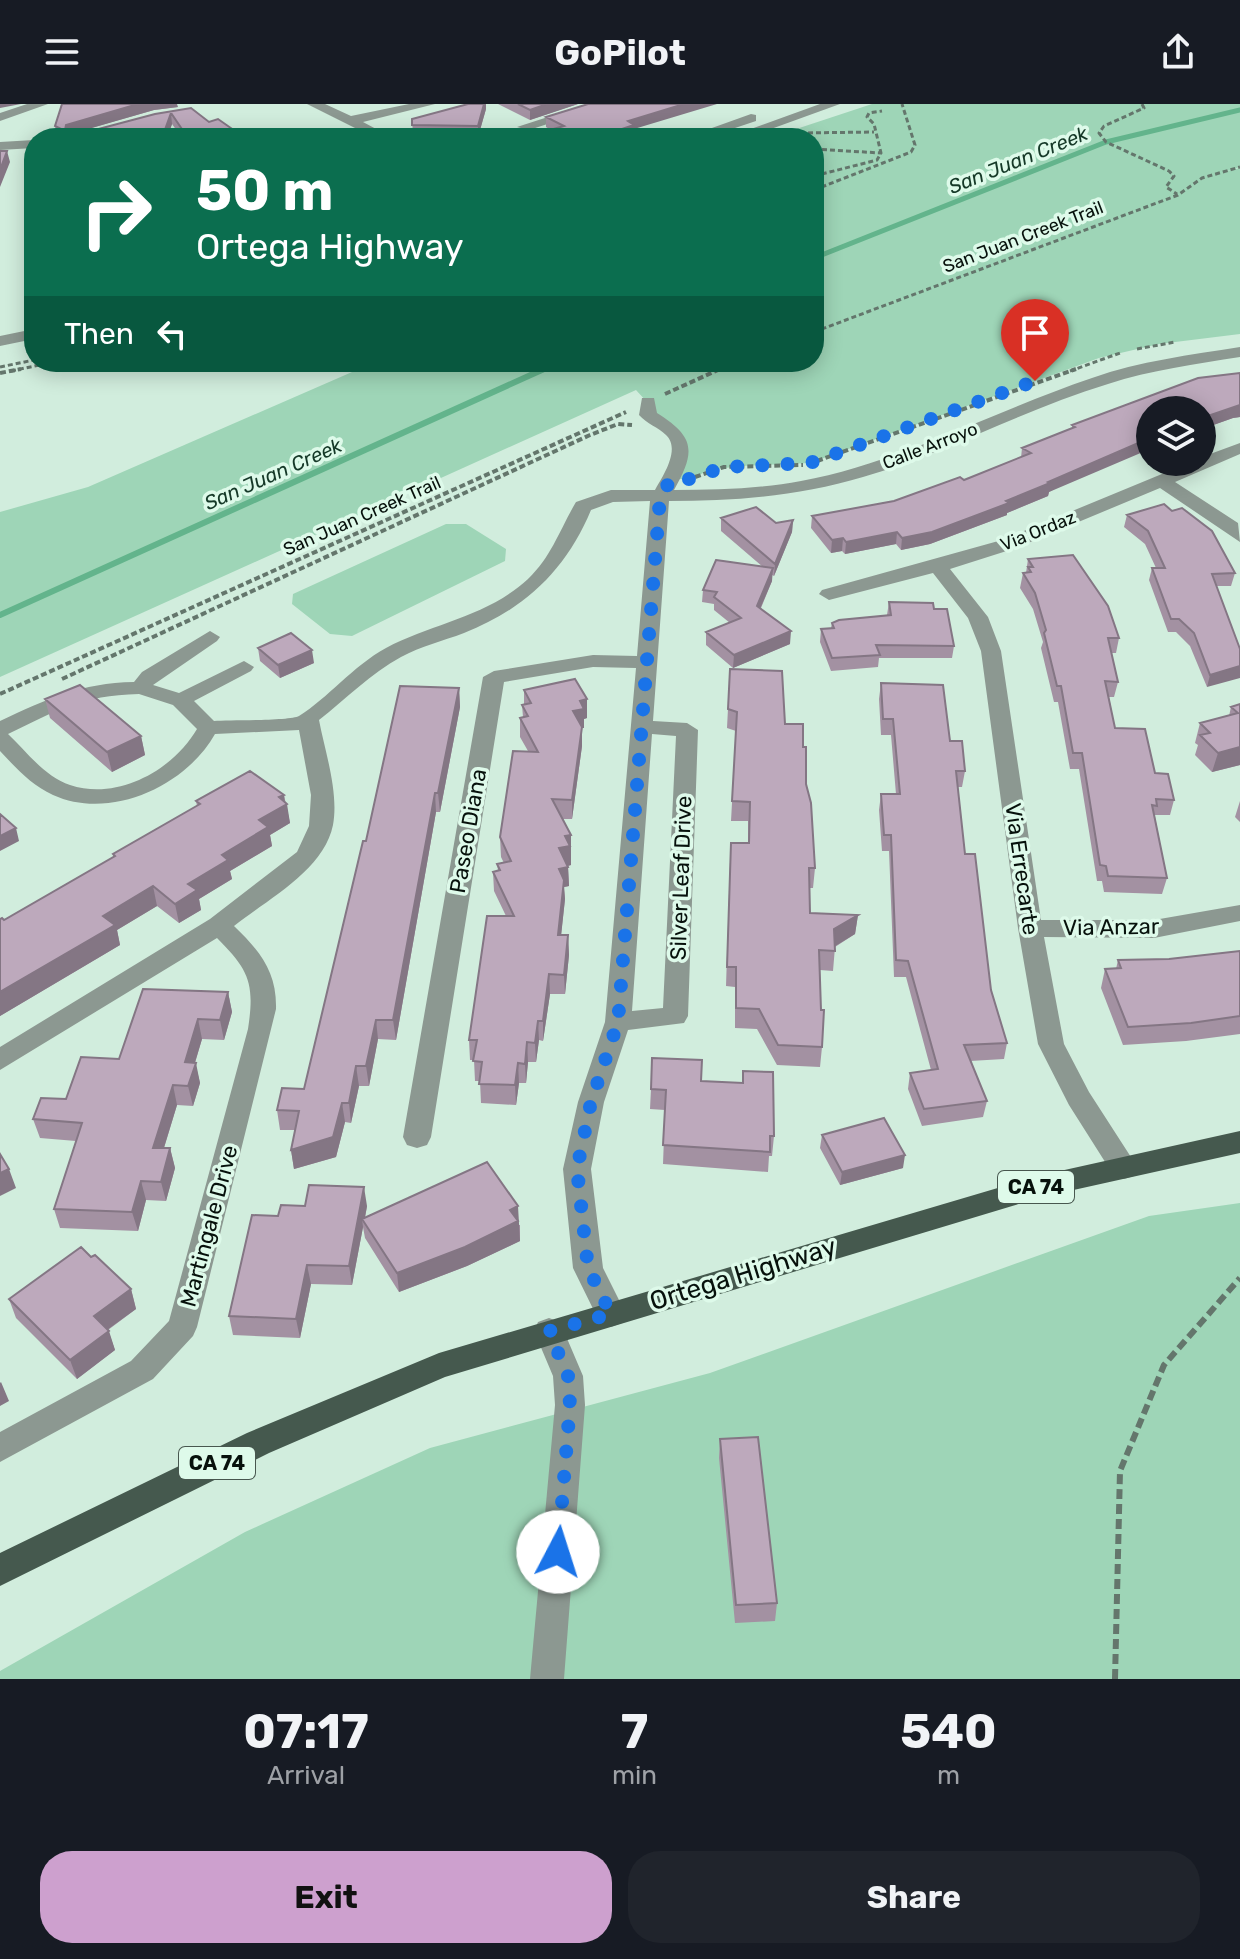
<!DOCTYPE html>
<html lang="en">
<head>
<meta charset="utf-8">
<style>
	body { margin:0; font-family:Rubik,sans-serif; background:#20242c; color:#f1f3f6; height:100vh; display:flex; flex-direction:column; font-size:30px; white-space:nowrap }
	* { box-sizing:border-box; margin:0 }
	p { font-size:26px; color:#9ea1a6 }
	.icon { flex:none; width:44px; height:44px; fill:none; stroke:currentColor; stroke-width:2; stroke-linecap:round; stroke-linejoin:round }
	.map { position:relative; height:1575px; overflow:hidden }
	.sheet { display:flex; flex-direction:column; background:#171b24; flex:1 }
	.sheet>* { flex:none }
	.hud { position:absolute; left:24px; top:24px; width:800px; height:244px; border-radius:32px; box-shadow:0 4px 20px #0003; background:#0b6e4f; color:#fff; overflow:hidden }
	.tools { position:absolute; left:1136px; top:292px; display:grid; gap:16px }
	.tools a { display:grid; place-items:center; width:80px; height:80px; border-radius:50%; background:#171b24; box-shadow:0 4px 20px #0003; font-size:40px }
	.pin { position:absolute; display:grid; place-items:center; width:68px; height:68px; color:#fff; margin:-82px -34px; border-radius:50% 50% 50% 0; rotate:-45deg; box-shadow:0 0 8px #0007 }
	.pin .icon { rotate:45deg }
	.me { position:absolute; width:88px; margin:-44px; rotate:5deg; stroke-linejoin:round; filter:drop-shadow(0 0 6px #0008) }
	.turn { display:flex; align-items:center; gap:28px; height:168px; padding:0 40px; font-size:36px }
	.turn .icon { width:104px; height:104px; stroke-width:2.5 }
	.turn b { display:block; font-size:56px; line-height:68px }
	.then { display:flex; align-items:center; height:76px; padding:0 40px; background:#0003; gap:16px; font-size:30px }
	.eta { display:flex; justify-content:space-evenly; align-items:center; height:136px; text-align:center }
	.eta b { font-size:48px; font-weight:700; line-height:56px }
	.button { display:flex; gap:16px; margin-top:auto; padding:16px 40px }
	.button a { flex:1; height:92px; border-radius:32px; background:#cda0ce; color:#111; font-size:32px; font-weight:700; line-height:92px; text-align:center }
	.button a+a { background:#20242c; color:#f1f3f6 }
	header { display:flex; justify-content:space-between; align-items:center; height:104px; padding:0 40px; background:#171b24; font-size:36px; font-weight:700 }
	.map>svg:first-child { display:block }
	.green { fill:#9ed5b7 }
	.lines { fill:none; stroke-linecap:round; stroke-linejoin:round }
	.stream-far1 { stroke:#63b48c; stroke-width:5 }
	.stream { stroke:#63b48c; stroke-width:6 }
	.path-far2 { stroke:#64766c; stroke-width:3; stroke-dasharray:5 3; stroke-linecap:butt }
	.path-far1 { stroke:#64766c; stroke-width:4; stroke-dasharray:6 3; stroke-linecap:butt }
	.path { stroke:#64766c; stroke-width:6; stroke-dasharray:10 5; stroke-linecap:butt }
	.minor { fill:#8c9891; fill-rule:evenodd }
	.major { fill:#45594e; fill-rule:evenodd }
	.wall { fill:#a391a2 }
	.shaded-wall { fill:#847684 }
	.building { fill:#bda9bc; stroke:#847684; stroke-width:2 }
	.route { stroke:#1a73e8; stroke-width:14; stroke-dasharray:0 25.2 }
	.labels { text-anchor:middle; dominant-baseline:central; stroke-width:7; stroke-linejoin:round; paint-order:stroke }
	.far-street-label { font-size:18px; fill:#07110c; stroke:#defaea }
	.far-water-label { font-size:20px; font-style:italic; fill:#153928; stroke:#defaea }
	.shield { fill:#defaea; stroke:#48574f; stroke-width:2 }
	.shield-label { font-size:20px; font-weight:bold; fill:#07110c }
	.street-label { font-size:22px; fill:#07110c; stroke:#defaea }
	.near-street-label { font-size:26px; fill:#07110c; stroke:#defaea }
</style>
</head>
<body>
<header><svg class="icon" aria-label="menu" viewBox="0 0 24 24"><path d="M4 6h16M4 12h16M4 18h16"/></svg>GoPilot<svg class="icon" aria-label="share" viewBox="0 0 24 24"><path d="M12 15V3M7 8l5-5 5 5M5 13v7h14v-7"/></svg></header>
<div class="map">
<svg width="1240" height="1575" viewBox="0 0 1240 1575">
	<rect width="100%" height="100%" fill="#d1eddd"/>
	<!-- green -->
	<path class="green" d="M872 0H1240V63L1227 67 1240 64V230L1159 240 1099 254 810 359 741 362 709 366 691 375H671L681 344 648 311 647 298 636 286 0 573V408L88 383 375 258H814V34H769Z
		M446 420H466L506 445 505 457 352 532 330 530 292 500 293 490Z
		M1240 1099V1575H0V1567L245 1428 430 1344 710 1269 1149 1112Z"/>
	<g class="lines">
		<!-- stream-far1 -->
		<path class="stream-far1" d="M814 154 1106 38 1240 6
			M540 267 559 258"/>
		<!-- stream -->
		<path class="stream" d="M0 511 544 265"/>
		<!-- path-far2 -->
		<path class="path-far2" d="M1142 0 1144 4 1104 22 1099 29 1106 38 1169 67 1174 72 1166 83 1177 90
			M800 29 874 28
			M814 45 881 49
			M814 72 877 56 881 49 874 20 867 13 869 9 882 7
			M814 86 911 48 915 41 902 0
			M814 228 1178 91 1202 74 1240 63
			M1137 245 1175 238
			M0 263 34 256
			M11 267 54 258
			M716 267 735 258
			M1070 267 1120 249"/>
		<!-- path-far1 -->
		<path class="path-far1" d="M0 269 21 265
			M665 290 720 265
			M817 357 1076 265
			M695 373 724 363 803 361
			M62 575 590 331 618 320 632 321
			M0 590 626 308"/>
		<!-- path -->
		<path class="path" d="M1115 1575 1120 1367 1164 1261 1240 1174"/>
		<!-- minor -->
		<path class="minor" d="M27 0H48L0 17V9Z
			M307 0H325L351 12 409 0H435L363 18 393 34H375Z
			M588 0H609L529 26 517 23Z
			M820 0H840L746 34H726Z
			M751 10 756 11V17L705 34H684Z
			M34 36V44L0 46V38Z
			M34 225V235L0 242V232Z
			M1240 243V253C1196 260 1151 266 1108 280 1025 305 946 349 863 373 799 392 735 397 669 397L653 617 687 619 698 626 688 912 684 919 628 926 604 998 591 1065 603 1164 626 1210 622 1219 611 1223 600 1219 573 1164 563 1065 578 998 605 918 636 564 593 563 504 578 431 1033 427 1041 417 1044 407 1041 403 1033 483 573 494 567 593 551 637 552 650 397 613 398 591 406C566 466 525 505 464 529 443 537 421 542 401 553 371 569 346 595 319 616 325 648 339 688 333 721 324 766 268 795 234 822 260 847 277 868 276 905L197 1223 193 1232 153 1275 0 1358V1328L131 1257 169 1217 248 925C255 879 249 866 217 834L0 966V943L210 815 297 748 309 722 311 691 299 626 215 630C186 682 110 717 53 691 31 681 16 664 0 647V617C47 595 81 579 134 578L142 568 210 527 220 533 217 537 153 581 179 589 244 557 254 563 251 567 194 597 214 617C228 616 290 617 299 612 328 594 353 562 386 544 433 519 487 513 528 475 552 452 560 425 576 398L611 386H655C663 372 681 345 666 331 658 323 647 320 639 311L642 294H654L657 309C695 333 696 347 674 386 716 386 759 385 801 377 899 359 997 306 1092 274 1140 257 1190 251 1240 243ZM139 590 173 601 197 625C173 666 118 697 70 681 45 673 26 647 8 630 60 605 80 592 139 590ZM652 630 676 632 663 904 632 907Z
			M1240 339V350L1175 378 1238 419 1240 438 1160 384 1016 444 950 465 988 513 1001 547 1041 816H1154L1240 801V817L1154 834 1044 833 1064 940 1089 988 1138 1064 1134 1072 1124 1075 1114 1072 1069 1001 1038 940 1018 824 981 547 968 514 933 469 829 496 819 490 822 486 1002 436 1191 358H1202V353Z
			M549 1214 560 1218 583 1272 585 1301 564 1575H530L555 1301 553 1272 534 1227 538 1218Z"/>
		<!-- major -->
		<path class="major" d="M1240 1027V1049L1042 1093 445 1273 269 1349 0 1482V1449L247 1329 439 1249 1042 1071Z"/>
	</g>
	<!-- wall -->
	<path class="wall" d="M62 0 178 3 154 6 84 26 91 27 191 4 209 18 245 34H182L172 20 167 34H61L57 32 55 22Z
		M498 0H578L530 16Z
		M486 5 478 33 413 31 412 15Z
		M546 13 634 25V31L625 34H540L539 29 551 26 546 23Z
		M1240 269V313L1233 314 1202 325V306L1049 388 1048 392 1007 409V411L930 440 901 446 896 440 845 450 842 447 831 449 811 424 812 412 894 397 964 376 1021 354 1022 344 1072 324V321Z
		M1127 411 1235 469 1231 482H1216L1240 545 1207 583 1190 542 1176 528H1168L1149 476 1152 464H1156L1145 440 1124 423Z
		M721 414 776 419 793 416 792 428 774 472 772 471V477L761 504 790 540 733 564 706 541V528L730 519 714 506V500L702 498 703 486 763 463 721 427Z
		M1028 455 1119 534 1116 549H1111L1118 578 1114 593H1109L1115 624 1155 669 1174 696 1170 711H1155V713L1167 774 1162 790 1104 788 1102 777H1097L1079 665H1070L1058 598H1054L1041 544 1043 538 1033 505 1020 484 1023 469H1026Z
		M889 498 934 505 954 542 952 554H879L878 563 831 567 820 538 821 525 831 524 832 519 887 511Z
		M258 544 314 559 280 574 260 557Z
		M730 565 785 620 803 643 815 764 813 784H810V809L858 811 855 830 835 843 833 867 820 866 822 943 820 963 777 961 757 925 735 924V883L726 882 730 758 748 739V717H731L736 627 727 624Z
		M881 579 950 637 965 667 962 683H958L965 750 991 886 1007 939 1004 955 970 957 987 997 983 1013 922 1022 908 985 910 969 931 966 906 873H894L889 747H882L879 706 881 690H896L891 631H881L879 595Z
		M459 584 460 603 440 708H436L396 936 378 935 369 982H359L351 1019 345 1018 336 1053 294 1065 291 1046 295 1026H280L277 1006 304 985 366 737Z
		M524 586 587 614 584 615V624H582V642L572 715H562L571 750V761L568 762 569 782 564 783 565 795 561 831H568L569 851 565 890H550L543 937 539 936 536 958H528L526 979H519L516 1001 481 999 480 977H475L474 956H470L469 936 506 812 494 787 493 768 498 766 497 760 504 759 501 753 500 733 528 647 520 633V614L523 613 522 601 524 600Z
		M45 595 141 632 145 651 112 668 50 614Z
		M1240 600V661L1212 668 1195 651 1198 641 1195 639 1200 619 1229 612 1231 603Z
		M284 691 290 719 270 731 272 742 230 767 232 775 199 795 201 806 179 819 157 802 117 826 120 841 0 912V815L4 816 113 753V750L197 702 196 697Z
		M1240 697V718L1235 713Z
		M1240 847V930L1186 937 1123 941 1101 884 1105 865H1116L1118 856 1169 855Z
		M228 888 232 908 224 936 202 935 195 959 200 979 193 1002 177 1001 164 1044H170L175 1064 166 1097 146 1096 138 1127 60 1124 54 1105 76 1037 40 1034 33 1015 66 995 119 955Z
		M743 967 774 1032 772 1052H769L768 1068 663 1060 665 1006 650 1005 651 985 701 977 743 979Z
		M822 1031 903 1064 840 1081 820 1044Z
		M305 1102H367L365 1114 520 1121V1137L467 1162 399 1188 365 1134 363 1123 352 1181 311 1180 300 1234 233 1231 229 1212 278 1112Z
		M91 1153 131 1185 136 1205 108 1226 115 1246 77 1275 16 1214 9 1195Z
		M720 1335 777 1499 775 1517 735 1519 719 1354Z"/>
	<!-- shaded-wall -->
	<path class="shaded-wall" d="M0 0H21L0 4Z
		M138 0H177L178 3 154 6 71 30 65 27 66 21Z
		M484 0H486V5L478 33V22Z
		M547 0H578L530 16V6Z
		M684 0H717L634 25V31L625 34H595L628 17Z
		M171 9 172 20 167 34H162Z
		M7 47 10 58 0 83V66Z
		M1240 301V313L1233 314 1202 325V314Z
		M1150 334V345L1049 388 1048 392 1007 409V411L930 440 901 446 902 434 1048 378Z
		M793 416 792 428 774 472 775 460Z
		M897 428 896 440 845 450 846 438Z
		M843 434 842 447 831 449 832 436Z
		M773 464 772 477 756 514 757 502Z
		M791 527 790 540 733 564 734 551Z
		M312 546 314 559 280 574 278 561Z
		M1240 562V574L1207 583 1210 571Z
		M459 584 460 603 440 708 438 689Z
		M587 595V614L584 615V624H582V642L572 715 573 607 580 597Z
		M141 632 145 651 112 668 107 648Z
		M1240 643V661L1212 668 1218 649Z
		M435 689 436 708 396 936 393 916Z
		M284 691 285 701 287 700 290 719 270 731 272 742 230 767 232 775 199 795 201 806 179 819 175 800 188 780 259 716 279 693Z
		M16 724 19 737 0 747V732Z
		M571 731V761L559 764V744L565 732Z
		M568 763 569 782 564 783 565 795 559 851V765Z
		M153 782 157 802 117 826 120 841 0 912V888L103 812Z
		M858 811 855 830 832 844 834 825Z
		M568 831 569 851 565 890 564 871Z
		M549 870 550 890 543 937V917Z
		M228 888 232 908 224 936 220 916Z
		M198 915 202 935 189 978 185 958Z
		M376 916 378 935 369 982 366 962Z
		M538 917 539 936 536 958 535 939Z
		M527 938 528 958 526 979 525 960Z
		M196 959 200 979 193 1002 188 982Z
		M518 959 519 979 516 1001 515 981Z
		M356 962 359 982 351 1019 349 999Z
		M173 981 177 1001 158 1063 153 1044Z
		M342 999 345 1018 336 1053 294 1065 291 1046Z
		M170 1044 175 1064 166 1097 161 1078Z
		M905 1051 903 1064 840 1081 842 1068Z
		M9 1065 16 1084 0 1092V1069Z
		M141 1077 146 1096 138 1127 132 1108Z
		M364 1083 367 1102 364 1118 362 1115 363 1123 352 1181 349 1162Z
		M518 1102 520 1137 467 1162 399 1188 397 1169Z
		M307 1161 311 1180 300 1234 296 1215Z
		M131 1185 136 1205 100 1231 94 1212Z
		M109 1227 115 1246 77 1275 70 1256Z
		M1 1278 9 1297 0 1302V1279Z"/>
	<!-- building -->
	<path class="building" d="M62 0H138L66 21 65 26 91 27 155 10 191 4 209 18 218 15 245 34H188L171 9 162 34H79L55 22Z
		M468 0H484L478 22 412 21V15Z
		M518 0H547L530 6Z
		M588 0H684L628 17 634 21 595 34H548L539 29 564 22 546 13Z
		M0 47H7L0 66Z
		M1240 269V301L1202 314V306H1150V334L1048 378 1050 379 1006 397 1009 399 932 428 902 434 897 428 846 438 843 434 832 436 812 412 894 397 960 373 964 376 1031 349 1022 344 1075 323 1072 321 1198 274Z
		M1164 400 1172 407 1182 404 1212 427 1235 469 1212 470 1240 545V562L1210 571 1194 529 1179 515H1171L1152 464H1165L1148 427 1127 411Z
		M756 403 776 419 793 416 775 460 721 414Z
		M1073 451 1108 502 1119 534H1108L1118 578 1105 577 1115 624 1145 625 1155 669 1168 670 1174 696 1156 695 1157 702 1152 701 1167 774 1108 772 1106 762 1100 761 1082 649H1073L1061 582H1057L1044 529 1046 526 1035 489 1023 469 1031 468 1028 463H1033L1028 455Z
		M716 456 773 464 757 502 791 527 734 551 706 528 741 514 714 493 717 488 703 486Z
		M889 498 933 499 934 505H947L954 542 876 541 880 551 832 554 821 525 834 524 832 519 839 516 891 511Z
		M291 529 312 546 278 561 258 544Z
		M730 565 782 567 785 620H803V643H806V680L811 699 815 764H809L810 809 858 811 834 825 835 847 819 846 821 906H824L822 943 778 941 759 905 736 904V863H727L731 739H749L750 698 732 697 737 608 728 605Z
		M575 575 587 595 580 597 584 605 573 607 582 623 572 696 552 695 571 731 565 732 570 742 559 744 568 763 559 765 564 776 558 831H568L564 871 549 870 543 917H538L535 939 527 938 525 960 518 959 515 981 479 980 482 958 473 957 477 936H469L487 812H514L493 768 500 766 497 760 511 757 500 733 513 647 538 648 520 614 528 612 522 601 531 599 524 586Z
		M881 579 943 581 950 637H962L965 667H956L965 750H975L991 886 1007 939 964 941 987 997 924 1005 910 969 938 965 908 857 896 856 891 731H884L881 690H900L893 615H883Z
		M80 581 141 632 107 648 45 595Z
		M400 582 459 584 438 689H435L393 916H376L366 962H356L349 999H342L333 1033 291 1046 299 1007 277 1006 282 984 304 985 363 737H366Z
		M1240 600V643L1218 649 1200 631 1210 629 1200 619 1238 609 1231 603Z
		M250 667 284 691 279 693 287 700 259 716 268 723 222 751 228 756 188 780 197 786 175 800 153 782 103 812 115 821 0 888V815L2 814 4 816 115 752 113 750 200 700 196 697Z
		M0 710 16 724 0 732Z
		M1240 847V912L1191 919 1128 923 1105 865 1121 864 1118 856 1169 855Z
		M143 885 228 888 220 916 198 915 185 958 196 959 188 982 173 981 153 1044H170L161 1078 141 1077 132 1108 54 1105 82 1019 33 1015 41 994 66 995 81 953 119 955Z
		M652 954 702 956 701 977 743 979V967L773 968 774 1032H770V1048L663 1041 666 986 651 985Z
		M884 1014 905 1051 842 1068 822 1031Z
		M0 1050 9 1065 0 1069Z
		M487 1058 518 1102 510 1106 518 1117 465 1143 397 1169 362 1115Z
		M309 1081 364 1083 349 1162 307 1161 296 1215 229 1212 252 1111 278 1112 281 1101 305 1102Z
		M81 1143 91 1153 95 1151 131 1185 94 1212 109 1227 70 1256 9 1195Z
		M758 1333 777 1499 736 1501 720 1335Z"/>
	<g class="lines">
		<!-- route -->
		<path class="route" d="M558 1448 570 1301 568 1272 549 1227 611 1210 588 1164 577 1065 591 998 618 918 660 394 671 375H691L724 363 810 359 1035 277"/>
	</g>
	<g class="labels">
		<!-- far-street labels -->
		<g class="far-street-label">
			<text transform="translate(1023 133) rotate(-21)">San Juan Creek Trail</text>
			<text transform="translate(930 342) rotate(-21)">Calle Arroyo</text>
			<text transform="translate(362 412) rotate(-24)">San Juan Creek Trail</text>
			<text transform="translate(1038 427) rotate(-22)">Via Ordaz</text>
		</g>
		<!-- far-water labels -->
		<g class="far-water-label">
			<text transform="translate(1018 56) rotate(-22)">San Juan Creek</text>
			<text transform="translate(273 370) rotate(-24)">San Juan Creek</text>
		</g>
		<!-- shield labels -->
		<g class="shield">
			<rect x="998" y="1067" width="76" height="32" rx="6"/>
			<rect x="179" y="1343" width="76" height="32" rx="6"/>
		</g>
		<g class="shield-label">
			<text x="1036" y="1083">CA 74</text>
			<text x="217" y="1359">CA 74</text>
		</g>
		<!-- street labels -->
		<g class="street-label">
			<text transform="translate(468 727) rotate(-80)">Paseo Diana</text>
			<text transform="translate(1022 765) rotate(82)">Via Errecarte</text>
			<text transform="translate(681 774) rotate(-88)">Silver Leaf Drive</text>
			<text transform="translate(1111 823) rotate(-1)">Via Anzar</text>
			<text transform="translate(209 1122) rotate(-75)">Martingale Drive</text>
		</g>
		<!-- near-street labels -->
		<g class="near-street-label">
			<text transform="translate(743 1170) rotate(-17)">Ortega Highway</text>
		</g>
	</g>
</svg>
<div class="tools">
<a><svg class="icon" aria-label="layers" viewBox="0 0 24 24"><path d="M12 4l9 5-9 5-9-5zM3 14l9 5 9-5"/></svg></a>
</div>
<div class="pin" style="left:1035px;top:277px;background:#d93025"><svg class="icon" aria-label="arrive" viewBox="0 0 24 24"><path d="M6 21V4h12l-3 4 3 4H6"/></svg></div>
<svg class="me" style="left:558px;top:1448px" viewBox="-20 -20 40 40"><circle r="19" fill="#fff"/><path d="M0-13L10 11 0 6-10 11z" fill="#1a73e8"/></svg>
<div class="hud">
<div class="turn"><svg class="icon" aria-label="right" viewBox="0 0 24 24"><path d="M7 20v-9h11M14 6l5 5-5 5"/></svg><div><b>50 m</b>Ortega Highway</div></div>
<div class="then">Then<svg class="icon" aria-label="left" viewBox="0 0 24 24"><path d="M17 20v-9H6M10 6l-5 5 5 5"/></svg></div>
</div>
</div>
<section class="sheet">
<div class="eta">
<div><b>07:17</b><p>Arrival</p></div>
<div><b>7</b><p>min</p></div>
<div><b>540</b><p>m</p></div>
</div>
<div class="button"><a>Exit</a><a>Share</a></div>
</section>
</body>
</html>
